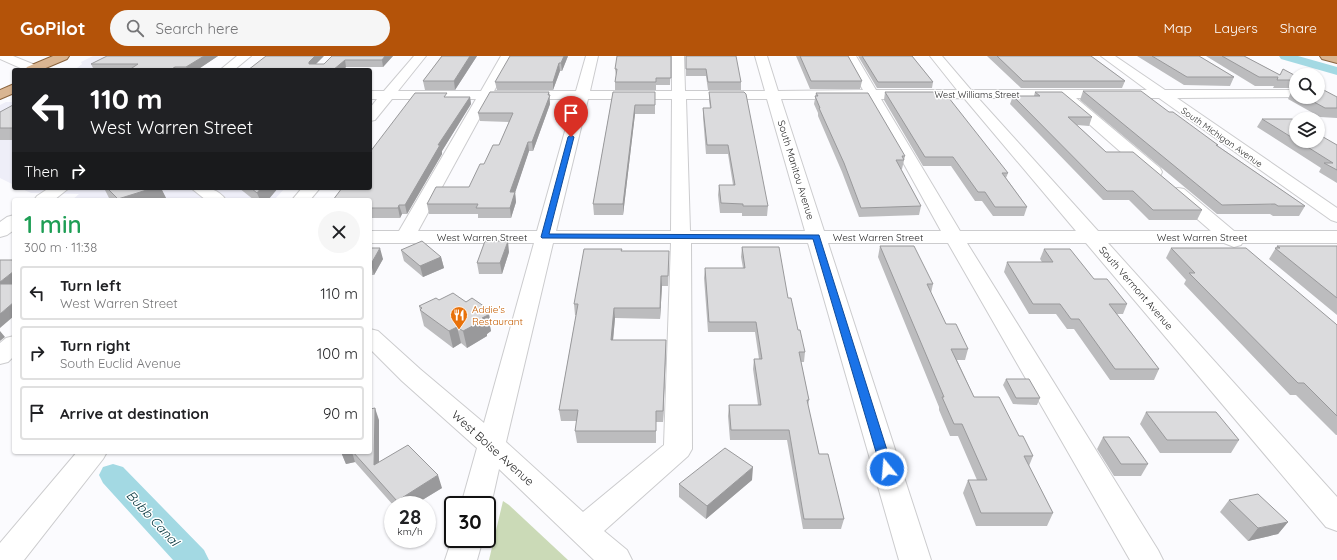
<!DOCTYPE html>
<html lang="en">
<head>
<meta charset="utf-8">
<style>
	body { margin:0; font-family:Quicksand,sans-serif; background:#f6f6f6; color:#202124; height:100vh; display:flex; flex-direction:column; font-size:15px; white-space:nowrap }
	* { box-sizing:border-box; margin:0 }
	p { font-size:13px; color:#757577 }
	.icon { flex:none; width:22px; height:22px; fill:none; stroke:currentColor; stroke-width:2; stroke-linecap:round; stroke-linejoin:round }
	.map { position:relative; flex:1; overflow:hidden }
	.panel { position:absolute; left:12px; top:142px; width:360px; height:256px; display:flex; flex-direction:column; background:#fff; border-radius:4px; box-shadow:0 1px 3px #0004 }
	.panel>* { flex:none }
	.hud { position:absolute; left:12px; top:12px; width:360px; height:122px; border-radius:4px; box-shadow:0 1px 3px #0004; background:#202124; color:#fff; overflow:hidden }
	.controls { position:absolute; left:1289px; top:12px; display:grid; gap:8px }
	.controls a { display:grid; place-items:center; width:36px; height:36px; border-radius:50%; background:#fff; box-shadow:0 1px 3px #0004; font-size:20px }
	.speed { position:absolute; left:384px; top:440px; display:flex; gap:8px; font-size:20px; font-weight:700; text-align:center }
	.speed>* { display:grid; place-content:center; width:52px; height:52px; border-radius:50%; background:#fff; box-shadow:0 1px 3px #0004; line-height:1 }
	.speed small { font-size:10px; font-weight:400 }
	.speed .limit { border:2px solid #111; border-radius:6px; background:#fff; color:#111 }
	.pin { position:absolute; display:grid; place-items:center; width:34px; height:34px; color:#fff; margin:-41px -17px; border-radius:50% 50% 50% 0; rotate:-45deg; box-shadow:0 0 4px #0007 }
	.pin .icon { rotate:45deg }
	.me { position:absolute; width:44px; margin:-22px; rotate:343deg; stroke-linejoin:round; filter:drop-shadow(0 0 3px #0008) }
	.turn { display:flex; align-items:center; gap:14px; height:84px; padding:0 12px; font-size:18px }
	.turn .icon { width:52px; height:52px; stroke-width:2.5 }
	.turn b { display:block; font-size:28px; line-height:34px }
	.then { display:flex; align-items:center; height:38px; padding:0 12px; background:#0003; gap:8px; font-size:15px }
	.round { display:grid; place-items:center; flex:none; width:42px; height:42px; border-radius:21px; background:#f6f6f6 }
	.summary { display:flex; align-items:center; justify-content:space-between; height:68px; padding:0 12px }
	h1 { font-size:24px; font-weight:600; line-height:30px; color:#1e9e55 }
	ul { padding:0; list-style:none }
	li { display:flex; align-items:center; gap:12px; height:54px; margin:0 8px 6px; padding:0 4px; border:2px solid #e0e0e0; border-radius:4px }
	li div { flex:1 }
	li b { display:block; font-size:15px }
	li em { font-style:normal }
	header { display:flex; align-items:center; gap:24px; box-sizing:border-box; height:56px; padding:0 20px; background:#b45309; color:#fff }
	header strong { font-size:19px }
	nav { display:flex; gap:22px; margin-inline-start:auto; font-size:14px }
	.search { width:280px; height:36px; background:#f6f6f6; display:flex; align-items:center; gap:10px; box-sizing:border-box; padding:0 14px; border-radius:22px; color:#757577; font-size:15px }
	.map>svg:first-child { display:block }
	.built { fill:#eeeef8 }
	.green { fill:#cbdab7 }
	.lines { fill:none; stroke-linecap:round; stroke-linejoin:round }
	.canal { fill:#a3d9e3; fill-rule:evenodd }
	.minor-casing { stroke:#ccccce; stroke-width:2 }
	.major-casing { stroke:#89623c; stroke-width:2 }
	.minor { fill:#fff; fill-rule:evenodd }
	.major { fill:#d9b592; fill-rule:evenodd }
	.wall { fill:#bcbcbe }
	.shaded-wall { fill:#99999b }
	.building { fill:#dbdbdd; stroke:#99999b }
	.route { fill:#1a73e8; stroke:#114b97 }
	.labels { text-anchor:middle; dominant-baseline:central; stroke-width:3; stroke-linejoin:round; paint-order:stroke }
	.far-street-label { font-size:9px; fill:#242424; stroke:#fff }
	.street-label { font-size:10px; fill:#242424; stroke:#fff }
	.food-label { font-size:10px; fill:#c56008; stroke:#fff; text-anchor:start }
	.near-street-label { font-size:12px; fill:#242424; stroke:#fff }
	.near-water-label { font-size:13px; font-style:italic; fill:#00333b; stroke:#fff }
</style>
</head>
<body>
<header>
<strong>GoPilot</strong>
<div class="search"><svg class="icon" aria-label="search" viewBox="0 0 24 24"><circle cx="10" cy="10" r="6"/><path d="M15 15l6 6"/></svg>Search here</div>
<nav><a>Map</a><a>Layers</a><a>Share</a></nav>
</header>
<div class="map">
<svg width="1337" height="504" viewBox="0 0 1337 504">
	<rect width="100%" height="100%" fill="#fbfbfe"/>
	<!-- built -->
	<path class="built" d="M93 0H161L138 14H80L77 12 82 8 81 6Z
		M6 46H14V129L0 122V49Z
		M20 132H285L274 144H72L79 138 31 137Z"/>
	<!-- green -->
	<path class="green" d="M503 445 509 449 568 504H489Z"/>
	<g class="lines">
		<!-- canal -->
		<path class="canal" d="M1279 0H1298L1337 11V19L1281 3Z
			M113 408 123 411 204 494 209 504H173L103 427 99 419 103 411Z"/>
		<!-- minor casing -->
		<g class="minor-casing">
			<path id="minor" d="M0 0H13L40 11 42 14H25L0 3Z
				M237 0H251L234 14H220Z
				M414 0H426L398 35H481L501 0H513L494 35H576L586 0H598L590 35H672V0H684L685 35H765L755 0H767L778 35 863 34 844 0H856L876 34H957L930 0H942L971 34H1147L1101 0H1115L1165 34H1296V41H1300L1177 42 1337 152V166L1331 164 1159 42H1076L1160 112 1162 116 1160 120 1154 121 1148 120 1064 46 1063 42H978L1098 175H1211L1172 141 1169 137 1172 133 1178 132 1184 133 1234 175H1337V187H1242L1241 189 1234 191 1224 187H1108L1337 441V475L1326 471 1086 187H967L1158 494 1163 504H1130L948 187H828L931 504H899L808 187H691L692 393 688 400 604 475 627 494 632 504H594L499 413 491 449 487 457V449H461L477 392 402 325 370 293V273L378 275 420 313 484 367 534 187H370V175H399L476 43H392L375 64 370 65V52L377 43H370V35H384ZM964 42 1076 175H960L881 43ZM490 43H574L537 175H418ZM588 43H672L671 175H556ZM686 43H767L805 175H690ZM781 43H868L941 175H824ZM553 187H671L664 389 583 456 506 386Z
				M49 132H69L54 144H34L37 140Z
				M191 132C206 132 217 131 226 144H206Z
				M302 132H320L310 144H292Z
				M14 159V174L7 179 0 181V166L7 161Z
				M14 280V300L8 306 0 308V287L6 282Z
				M77 396H107L103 403 24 504H0V487Z
				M453 480V483H483L477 504H445Z"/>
		</g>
		<!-- major casing -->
		<g class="major-casing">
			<path id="major" d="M53 0H69L67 3 41 14H25L27 11Z
				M1320 0H1337V7L1322 3Z
				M14 28V37L0 43V34Z"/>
		</g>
		<!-- minor -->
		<use href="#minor" class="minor"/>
		<!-- major -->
		<use href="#major" class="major"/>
	</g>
	<!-- wall -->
	<path class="wall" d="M218 0 197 14H94L91 8Z
		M332 0H393L383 11H346L343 14H248L316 8H324Z
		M442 0H477L455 34H425L423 25Z
		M568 0 562 15H560L553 34H497L495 26Z
		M671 0 670 29H656V34H615V26L616 20 615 13Z
		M686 0 741 26V34H708L706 20H686Z
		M796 0H848L862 25 860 33H810Z
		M858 0H912L933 26 932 32H877Z
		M987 0H1091L1125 25 1122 32H1021Z
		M1137 0H1199L1234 21 1230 30 1184 29Z
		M1206 0H1244L1280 19 1296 20V32H1273L1274 30H1255Z
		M1292 34H1296V41H1337V62L1320 61 1288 43Z
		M1083 35 1169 56 1218 89V90L1305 150 1299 160H1273L1270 158H1217L1080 44Z
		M549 36 550 48 533 95H529L515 136 516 146 511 162H478V158H429L427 148 469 131 499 89 509 66 480 65 478 57Z
		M613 36 655 44V58H635L623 159H594L593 148Z
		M709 36 768 150 767 160H742V157H720L718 139 719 129H733L728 98H706L703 61V52H710L709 44Z
		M885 36 1008 117 1006 122 1027 151 1024 160H993L982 145H975L951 110H923L884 44Z
		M1035 36 1092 61 1089 70 1077 69 1106 96 1202 154 1197 164H1149L1129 144H1103L1010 48 1013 40H1034Z
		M816 37 905 100 902 113H901L921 150 919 159 859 161 842 116 818 60V57L814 48Z
		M448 41H470L471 48 442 95V98L407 158H402L400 162H370V144Z
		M14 49V84H0V56Z
		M1262 63 1296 65V85H1318L1337 89V127L1319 116 1321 112 1257 71Z
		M104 132H161L167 144H110Z
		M239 132H278L268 144H254Z
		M880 190 933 228 931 237 946 268 968 293 965 304H957L974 341 1019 380 1033 400 1029 410 1053 457 1047 470H976L963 437 968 424H977L958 380H950L939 354V351L878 201Z
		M1277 190H1337V259L1269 203Z
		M742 191 788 242 805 296 804 306H801L809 344 808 350 819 398 844 463 841 473H803L787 384H730L728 360 729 349H758L753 313 754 303H759L755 276H708L704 222 705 212H743L741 201Z
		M370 192 383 203 374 219H370Z
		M1171 192 1337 269V379H1336L1296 339H1290L1184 228 1186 224 1166 202Z
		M622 193V195L669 205 668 230H662L660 263 615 262 613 284H666L663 366H656V387H577L575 375 577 365H561L559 354 576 259H575L574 248Z
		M1044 193 1094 223 1127 248 1123 258H1117L1159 313 1154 324H1110L1074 273H1067L1056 258H1029L1004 216 1007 206H1042L1040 203Z
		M401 194 441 201 444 212 423 221 404 205Z
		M509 196 502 218H479L477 207Z
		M439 244 466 246 488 253 491 269 490 270 491 275 487 278V280L467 292 461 287 453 292 424 270 419 250Z
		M1006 323 1040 342 1037 349 1013 348 1003 329Z
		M1146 356 1239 384 1231 397H1160L1140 368Z
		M379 364V406L442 432 414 449H393L355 406 346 408 341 396H370Z
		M1103 381 1148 408 1141 420H1114L1097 393Z
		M752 424 706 463 679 441V428Z
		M1229 444 1288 466 1278 478 1248 485 1220 456Z"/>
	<!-- shaded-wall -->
	<path class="shaded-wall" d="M204 0H218L197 14H188L186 11Z
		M315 0H324L311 13 309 8V6Z
		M385 0H393L383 11 382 4Z
		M470 0H477L455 34 454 25Z
		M564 0H568L562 15 561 7Z
		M345 4 346 11 343 14H333Z
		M559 7 560 15 553 34V26Z
		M175 11 176 14H170Z
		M549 36 550 48 533 95 532 86Z
		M470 41 471 48 442 95V98L407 158 405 149 438 89Z
		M635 49V58L623 159V148Z
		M528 86 529 95 512 146 510 136Z
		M153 132H161L167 144H118V143Z
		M261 132H278L268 144H260L257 137Z
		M515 136 516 146 511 162 510 152Z
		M399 149 402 158 400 162 398 152Z
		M508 185 509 196 502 218 500 207Z
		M380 192 383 203 374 219 371 208Z
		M441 201 444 212 423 221 420 210Z
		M14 215V228L0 231V226Z
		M661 220 662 230 660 263V252Z
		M14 246V260L0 272V258Z
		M614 252 615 262 612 295 611 284Z
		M488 253 491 269 490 270 491 275 487 278V280L467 292 463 275 482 262 483 256Z
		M457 271 461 287 453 292 449 275Z
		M0 275 5 281 0 285Z
		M666 284V295L663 366V355Z
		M375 352 379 364V421L374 409Z
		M341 396H352L355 406 346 408Z
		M753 411 752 424 706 463 707 450Z
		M438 419 442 432 414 449H398L397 445Z
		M1288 466 1278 478 1248 485 1258 472Z"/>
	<!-- building -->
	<path class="building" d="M107 0H204L186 11H175L170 14H129L138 8H91Z
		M266 0H315L309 6V8H324L332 0H385L382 4H345L333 14H248Z
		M442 0H470L454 25H423Z
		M510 0H564L561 7H559L553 26H495Z
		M617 0H671V22H656V26H615L617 13H615Z
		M686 0H736L741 26H708L706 13H686Z
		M800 0H848L862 25H811Z
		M862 0H912L933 26H878Z
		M997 0H1091L1125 25H1023Z
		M1152 0H1199L1234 21H1187Z
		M1222 0H1244L1280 19 1283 13 1296 20V24H1277L1278 21H1259Z
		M1318 31 1337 41V52H1325L1305 41H1318Z
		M1083 35H1141L1169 56H1173L1218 89H1216L1305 150H1278L1275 148 1222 149Z
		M490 36H549L548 39H550L532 86H528L510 136H515L510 152H476L478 148H427L436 131H469L480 108H484L493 89H499L513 57H478Z
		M613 36H655V49H635L623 148H593Z
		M709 36H744L746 38 768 150H743V148L721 147 719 129H735L728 89H707L703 52H711Z
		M885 36H943L945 37 1008 117H1002L1027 151H995L985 136H978L953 101H925Z
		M1035 36H1062L1092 61H1068L1106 96H1133L1202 154H1153L1133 135H1107L1013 40H1040Z
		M415 37H447L444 41H470L438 89H440L405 149H399L398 152H370V144H333L342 132H370V96Z
		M816 37H868L905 100H902L904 104H896L921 150 861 152 844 107 819 52H820L815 40H818Z
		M13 49H14V72H0V56Z
		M1262 63H1292L1296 65V84Z
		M1318 78 1337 89V114L1324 107H1333L1298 85H1318Z
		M107 132H153L118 143Z
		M251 132H261L257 137Z
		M422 185 441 201 420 210 401 194Z
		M485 185H508L500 207H477Z
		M880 190H914L933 228H927L946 268H956L968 293H951L974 341H999L1019 380H1023L1033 400H1024L1053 457H981L968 424H987L962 368H954L942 341H944Z
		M1277 190H1337V242L1275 192H1280Z
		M742 191H779L788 242H791L798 274H800L805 296H799L809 344H807L819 398H828L844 463H804L789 374H731L729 349H761L754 303H762L756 266H709L705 212H745Z
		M370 192H380L371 208H370Z
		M1171 192H1246L1336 268 1337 269V360L1304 327H1298L1189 217H1195Z
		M584 193H622L621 195H669L668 220H661L660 252H614L611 284H666L663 355H656V375H575L578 354H559L578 248H574Z
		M1044 193H1070L1094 223H1107L1127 248H1109L1159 313H1115L1079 263H1071L1060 248H1033L1007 206H1053Z
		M0 204H14V209L13 210H14V215L0 226Z
		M0 228H14V246L0 258Z
		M453 237 466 246 472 242 488 253 483 256 488 259 482 262 484 264 463 275 457 271 449 275 420 254 422 252 419 250 436 242 439 244Z
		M1006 323H1029L1040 342H1016Z
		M375 352 374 409 408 389 438 419 397 445 353 396H370V353Z
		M1146 356H1216L1239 384H1167Z
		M1103 381H1129L1148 408H1121Z
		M725 392 753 411 707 450 679 428Z
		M1258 438 1288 466 1258 472 1229 444Z"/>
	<!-- route -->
	<path class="route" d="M571 79 574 81 549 178 819 179 893 413 891 416 887 418 883 416 881 413 813 183 542 182 541 181 568 81Z"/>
	<!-- icons -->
	<defs>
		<g id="restaurant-pin" transform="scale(0.9)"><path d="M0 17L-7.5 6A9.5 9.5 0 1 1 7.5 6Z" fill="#e8710a" stroke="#fff"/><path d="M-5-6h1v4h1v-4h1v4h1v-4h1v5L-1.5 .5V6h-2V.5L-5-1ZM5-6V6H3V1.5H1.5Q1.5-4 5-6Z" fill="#fff"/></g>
	</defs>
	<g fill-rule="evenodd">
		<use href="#restaurant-pin" x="459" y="259"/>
	</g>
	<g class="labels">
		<!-- far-street labels -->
		<g class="far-street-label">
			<text x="977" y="38">West Williams Street</text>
			<text transform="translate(1222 81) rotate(35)">South Michigan Avenue</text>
		</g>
		<!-- street labels -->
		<g class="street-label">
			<text transform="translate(796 114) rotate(73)">South Manitou Avenue</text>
			<text x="482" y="181">West Warren Street</text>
			<text x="878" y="181">West Warren Street</text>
			<text x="1202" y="181">West Warren Street</text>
			<text transform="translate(1136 232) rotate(49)">South Vermont Avenue</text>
		</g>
		<!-- food labels -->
		<g class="food-label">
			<text x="472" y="253">Addie's<tspan x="472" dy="12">Restaurant</tspan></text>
		</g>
		<!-- near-street labels -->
		<g class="near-street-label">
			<text transform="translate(493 392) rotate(42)">West Boise Avenue</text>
		</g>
		<!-- near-water labels -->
		<g class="near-water-label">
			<text transform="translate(153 462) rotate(47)">Bubb Canal</text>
		</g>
	</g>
</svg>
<div class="controls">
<a><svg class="icon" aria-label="search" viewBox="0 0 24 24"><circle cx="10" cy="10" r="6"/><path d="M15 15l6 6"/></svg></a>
<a><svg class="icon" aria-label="layers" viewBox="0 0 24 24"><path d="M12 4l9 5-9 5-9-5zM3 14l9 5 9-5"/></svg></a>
</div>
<div class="speed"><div>28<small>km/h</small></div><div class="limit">30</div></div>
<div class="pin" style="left:571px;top:81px;background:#d93025"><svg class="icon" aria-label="arrive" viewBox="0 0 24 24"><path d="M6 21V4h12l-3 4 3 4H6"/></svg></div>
<svg class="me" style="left:887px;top:413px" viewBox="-20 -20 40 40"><circle r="17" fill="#1a73e8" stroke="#fff" stroke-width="3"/><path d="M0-11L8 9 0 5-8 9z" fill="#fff"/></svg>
<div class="hud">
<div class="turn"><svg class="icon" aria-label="left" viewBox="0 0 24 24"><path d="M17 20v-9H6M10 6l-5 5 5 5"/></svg><div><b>110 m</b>West Warren Street</div></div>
<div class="then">Then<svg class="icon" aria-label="right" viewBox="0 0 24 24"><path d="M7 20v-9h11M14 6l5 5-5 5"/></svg></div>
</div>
<section class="panel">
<div class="summary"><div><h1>1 min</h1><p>300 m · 11:38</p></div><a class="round"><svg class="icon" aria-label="close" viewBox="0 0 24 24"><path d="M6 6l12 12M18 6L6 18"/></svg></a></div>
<ul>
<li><svg class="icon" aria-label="left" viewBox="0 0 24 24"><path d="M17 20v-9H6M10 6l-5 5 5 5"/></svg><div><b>Turn left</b><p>West Warren Street</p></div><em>110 m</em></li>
<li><svg class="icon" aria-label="right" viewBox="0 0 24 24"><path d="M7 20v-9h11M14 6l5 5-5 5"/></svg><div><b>Turn right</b><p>South Euclid Avenue</p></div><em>100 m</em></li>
<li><svg class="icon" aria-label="arrive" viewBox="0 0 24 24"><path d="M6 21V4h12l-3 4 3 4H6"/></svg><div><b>Arrive at destination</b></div><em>90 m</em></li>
</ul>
</section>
</div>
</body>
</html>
